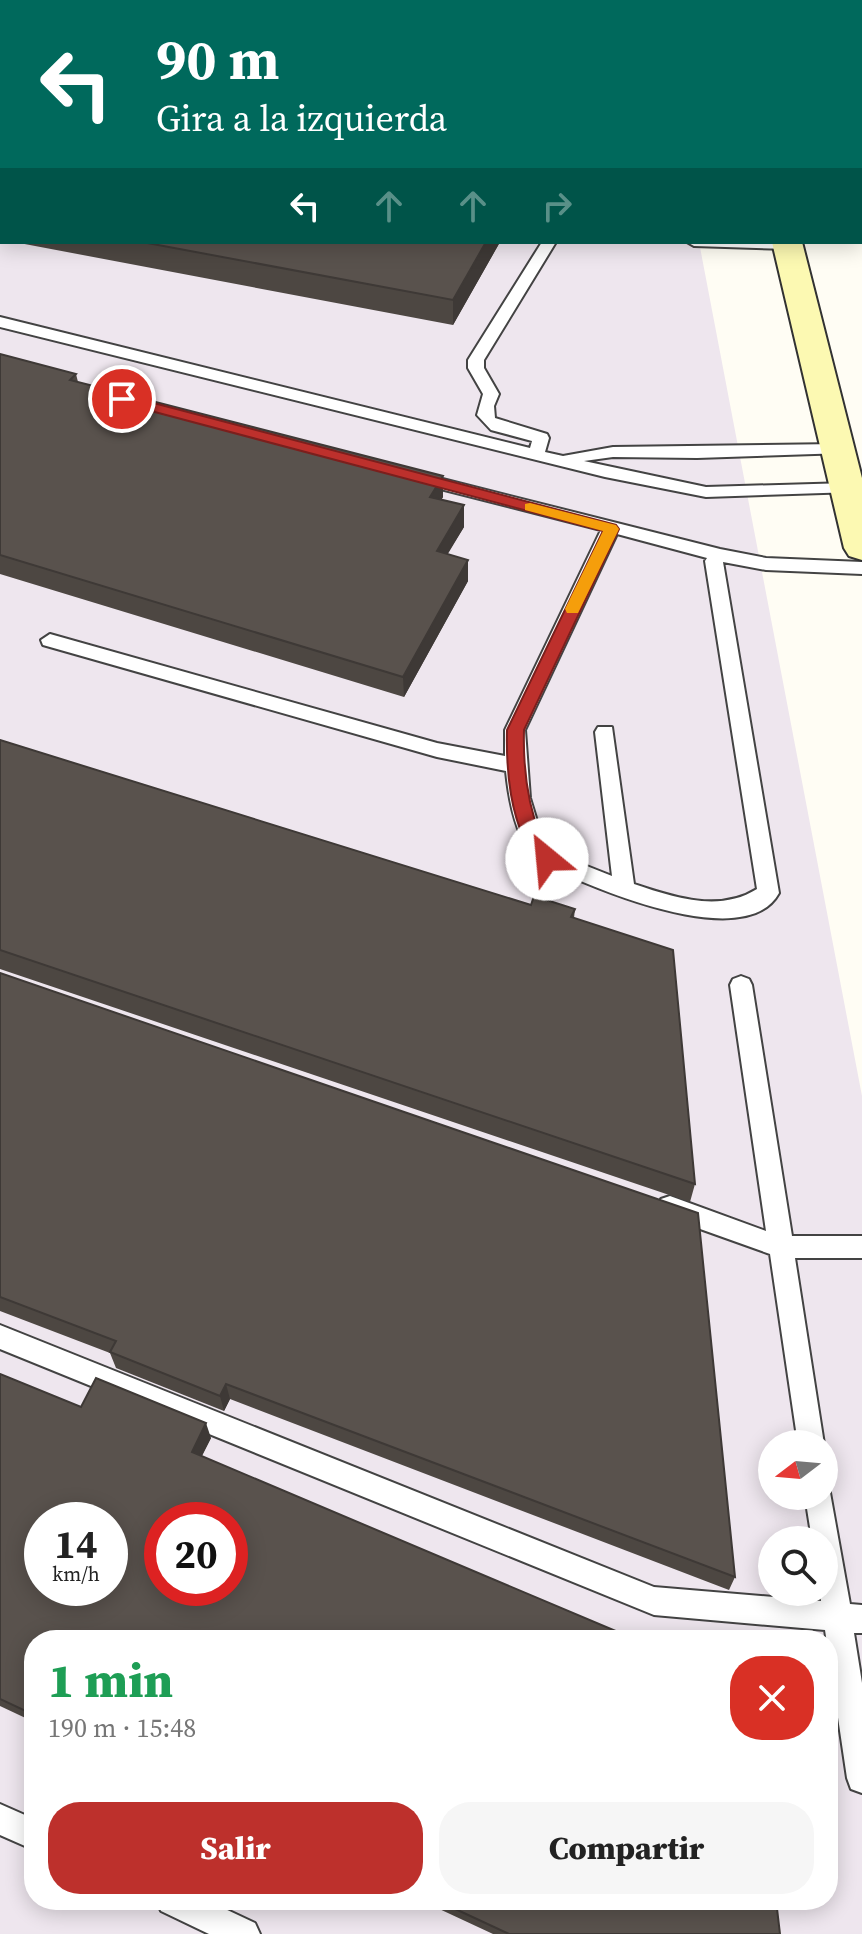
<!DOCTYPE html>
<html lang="es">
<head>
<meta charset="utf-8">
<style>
	body { margin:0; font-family:"Source Serif 4",serif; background:#f6f6f6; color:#222; height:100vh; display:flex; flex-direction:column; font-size:30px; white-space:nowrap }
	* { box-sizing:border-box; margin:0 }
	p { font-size:26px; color:#767676 }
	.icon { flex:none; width:44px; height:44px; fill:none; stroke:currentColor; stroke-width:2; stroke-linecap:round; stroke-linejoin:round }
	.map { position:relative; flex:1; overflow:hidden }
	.details { position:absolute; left:24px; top:1630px; width:814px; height:280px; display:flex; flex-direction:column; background:#fff; border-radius:32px; box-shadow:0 4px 20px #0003 }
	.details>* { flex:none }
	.hud { position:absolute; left:0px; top:0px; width:862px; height:244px; box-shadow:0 4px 20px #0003; background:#00695c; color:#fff; overflow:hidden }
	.needle { width:52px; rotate:254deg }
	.tools { position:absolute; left:758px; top:1430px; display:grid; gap:16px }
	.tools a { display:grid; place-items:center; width:80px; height:80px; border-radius:50%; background:#fff; box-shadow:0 4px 20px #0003; font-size:40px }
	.speed { position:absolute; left:24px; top:1502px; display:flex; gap:16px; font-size:40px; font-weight:700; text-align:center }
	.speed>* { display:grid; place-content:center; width:104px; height:104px; border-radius:50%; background:#fff; box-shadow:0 4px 20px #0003; line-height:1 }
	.speed small { font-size:20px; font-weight:400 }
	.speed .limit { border:12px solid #d22; background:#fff; color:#111 }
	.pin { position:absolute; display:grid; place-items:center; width:68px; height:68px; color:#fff; margin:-34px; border:4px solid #fff; border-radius:50%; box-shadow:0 2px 8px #0007 }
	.me { position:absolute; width:88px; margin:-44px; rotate:332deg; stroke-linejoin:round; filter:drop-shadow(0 0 6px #0008) }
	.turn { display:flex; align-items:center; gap:28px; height:168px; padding:0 24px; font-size:36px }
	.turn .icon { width:104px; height:104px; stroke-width:2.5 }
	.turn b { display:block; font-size:56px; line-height:68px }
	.lanes { display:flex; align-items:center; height:76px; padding:0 24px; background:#0003; justify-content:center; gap:40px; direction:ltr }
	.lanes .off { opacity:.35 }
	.round { display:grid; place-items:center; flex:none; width:84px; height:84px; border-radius:32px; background:#f6f6f6 }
	.summary { display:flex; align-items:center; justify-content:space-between; height:136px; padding:0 24px }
	h1 { font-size:48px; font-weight:800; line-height:60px; color:#1e9e55 }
	.cta { display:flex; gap:16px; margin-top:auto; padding:16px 24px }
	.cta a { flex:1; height:92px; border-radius:32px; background:#bd302c; color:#fff; font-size:32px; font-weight:800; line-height:92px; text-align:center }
	.cta a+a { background:#f6f6f6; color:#222 }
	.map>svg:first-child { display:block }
	.industrial { fill:#eee6ee; fill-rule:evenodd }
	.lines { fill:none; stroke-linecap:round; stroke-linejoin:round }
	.lane-casing { stroke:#434343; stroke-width:4 }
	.secondary-casing { stroke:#323232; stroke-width:4 }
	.lane { fill:#fff; fill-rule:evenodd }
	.secondary { fill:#fcf9b2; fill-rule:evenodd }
	.wall { fill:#4d4742 }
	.shaded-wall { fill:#3e3936 }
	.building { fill:#59524d; stroke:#3e3936; stroke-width:2; fill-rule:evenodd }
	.route { fill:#bd302c; stroke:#7b1f1d; stroke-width:2 }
	.slow { fill:#f59e0b }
</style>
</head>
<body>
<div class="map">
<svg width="862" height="1934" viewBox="0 0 862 1934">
	<rect width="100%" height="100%" fill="#fffdf4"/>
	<!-- industrial -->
	<path class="industrial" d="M0 0H674L2 2V242H699L862 1096V1934H0ZM772 1444H824V1496H772ZM42 1520H110V1588H42ZM162 1520H230V1588H162ZM772 1540H824V1592H772ZM34 1640H828V1900H34Z"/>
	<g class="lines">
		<!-- lane casing -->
		<g class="lane-casing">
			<path id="lane" d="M860 50H862V58H860Z
				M860 100H862V108H860Z
				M542 242H556L484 360V368L499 394 494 406 495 418 547 434 549 438 545 452 563 456 613 447 839 444 845 445 847 449 845 453 697 458 613 457 584 461 706 487 848 483 857 488 854 492 706 497 605 477 0 327V317L530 448 532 441 491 430 477 415 483 394 468 368V360Z
				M687 242H793L795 245 788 249 694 246Z
				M415 472 720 549 766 558 862 562V574L766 570 723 562 779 893C749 948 624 899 583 882 570 876 548 872 538 862 516 840 509 801 506 771L437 757 43 645 41 640 50 634 437 743 505 756V730L601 530 409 481 406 477 409 473ZM617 534 707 558 705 561 757 889C719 913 673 897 634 884L612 727H598L595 732 612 876 554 853 540 831 530 798 525 730Z
				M741 976 749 979 752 985 792 1236H862V1258H795L824 1444V1445L798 1444 770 1254 661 1215 658 1207 661 1199 670 1196 766 1231 730 985 733 979Z
				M0 1325 654 1587 821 1601 820 1592H824V1540H812L805 1496H824V1485L829 1487 850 1604 862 1605V1633H854L862 1683V1793L851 1789 847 1778 825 1630 654 1615 0 1349Z
				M0 1804 34 1819V1850L0 1835Z
				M156 1900H206L255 1923 260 1934H209L161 1911Z"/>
		</g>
		<!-- secondary casing -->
		<g class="secondary-casing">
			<path id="secondary" d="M718 0H744V2H718Z
				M772 242H802L862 478V560L849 556 844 548Z"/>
		</g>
		<!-- lane -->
		<use href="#lane" class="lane"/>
		<!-- secondary -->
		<use href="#secondary" class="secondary"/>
	</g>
	<!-- wall -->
	<path class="wall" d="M0 100H2V240L0 239Z
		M14 242H500L453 325Z
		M0 354 76 374 78 382 443 476V497L441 500 464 505V527L447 554 468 581 404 697 0 574Z
		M0 740 531 905 575 909 574 918 695 1184 690 1202 0 969Z
		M0 973 735 1577 729 1590 230 1399 224 1411 116 1368 110 1353 0 1311Z
		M0 1374 81 1407 211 1438 202 1456 34 1640V1722L0 1706Z
		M420 1900H776L780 1934H493Z"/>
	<!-- shaded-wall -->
	<path class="shaded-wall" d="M486 242H500L453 325V300Z
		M443 476V497L430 518V497Z
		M464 505V527L437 572V551Z
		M468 560V581L404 697 403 677Z
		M226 1384 230 1399 224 1411 220 1396Z
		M206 1423 211 1438 196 1467 192 1452Z"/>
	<!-- building -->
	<path class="building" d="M0 100H2V216L0 215Z
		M142 242H486L453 300Z
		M0 354 76 374 70 380 443 476 430 497 464 505 437 551 468 560 403 677 0 555Z
		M0 740 531 905 534 896 575 909 571 917 673 950 695 1184 0 950Z
		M0 973 698 1213 735 1577 226 1384 220 1396 110 1352 116 1341 0 1297Z
		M0 1374 81 1407 96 1378 206 1423 192 1452 637 1640H34V1715L0 1699ZM42 1520H110V1588H42ZM162 1520H230V1588H162Z
		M436 1900H776L780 1934H509Z"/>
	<!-- route -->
	<path class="route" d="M117 396H127L616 525 619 529 524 730C523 766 527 803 541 838 544 846 551 852 555 859L553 864H540C510 829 506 774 507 730L603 531 117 402Z"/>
	<!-- slow -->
	<path class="slow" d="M530 503 616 525 619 529 578 613H567L565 609 603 531 525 510V504Z"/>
</svg>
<div class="tools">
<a><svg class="needle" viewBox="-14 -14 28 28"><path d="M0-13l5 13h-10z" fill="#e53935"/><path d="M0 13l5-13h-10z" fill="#767676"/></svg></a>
<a><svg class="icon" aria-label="search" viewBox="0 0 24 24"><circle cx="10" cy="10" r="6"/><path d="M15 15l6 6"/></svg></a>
</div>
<div class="speed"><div>14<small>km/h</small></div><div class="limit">20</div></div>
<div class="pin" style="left:122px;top:399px;background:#d93025"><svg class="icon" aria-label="arrive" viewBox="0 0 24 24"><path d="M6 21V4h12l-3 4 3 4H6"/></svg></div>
<svg class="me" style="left:547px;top:859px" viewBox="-20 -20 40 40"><circle r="19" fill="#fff"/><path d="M0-13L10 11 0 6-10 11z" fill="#bd302c"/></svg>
<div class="hud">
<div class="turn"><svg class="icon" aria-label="left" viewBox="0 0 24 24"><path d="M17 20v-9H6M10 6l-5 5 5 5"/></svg><div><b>90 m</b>Gira a la izquierda</div></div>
<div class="lanes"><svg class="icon" aria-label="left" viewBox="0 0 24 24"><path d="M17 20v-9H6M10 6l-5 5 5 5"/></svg><svg class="icon off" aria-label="ahead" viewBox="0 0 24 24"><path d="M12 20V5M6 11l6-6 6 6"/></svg><svg class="icon off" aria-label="ahead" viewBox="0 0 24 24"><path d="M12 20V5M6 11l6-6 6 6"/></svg><svg class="icon off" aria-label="right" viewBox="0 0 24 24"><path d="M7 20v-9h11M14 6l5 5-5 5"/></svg></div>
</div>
<section class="details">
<div class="summary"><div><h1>1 min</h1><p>190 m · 15:48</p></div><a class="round" style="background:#d93025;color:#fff"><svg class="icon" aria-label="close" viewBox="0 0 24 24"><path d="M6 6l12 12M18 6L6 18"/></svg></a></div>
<div class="cta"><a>Salir</a><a>Compartir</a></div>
</section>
</div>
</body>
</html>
